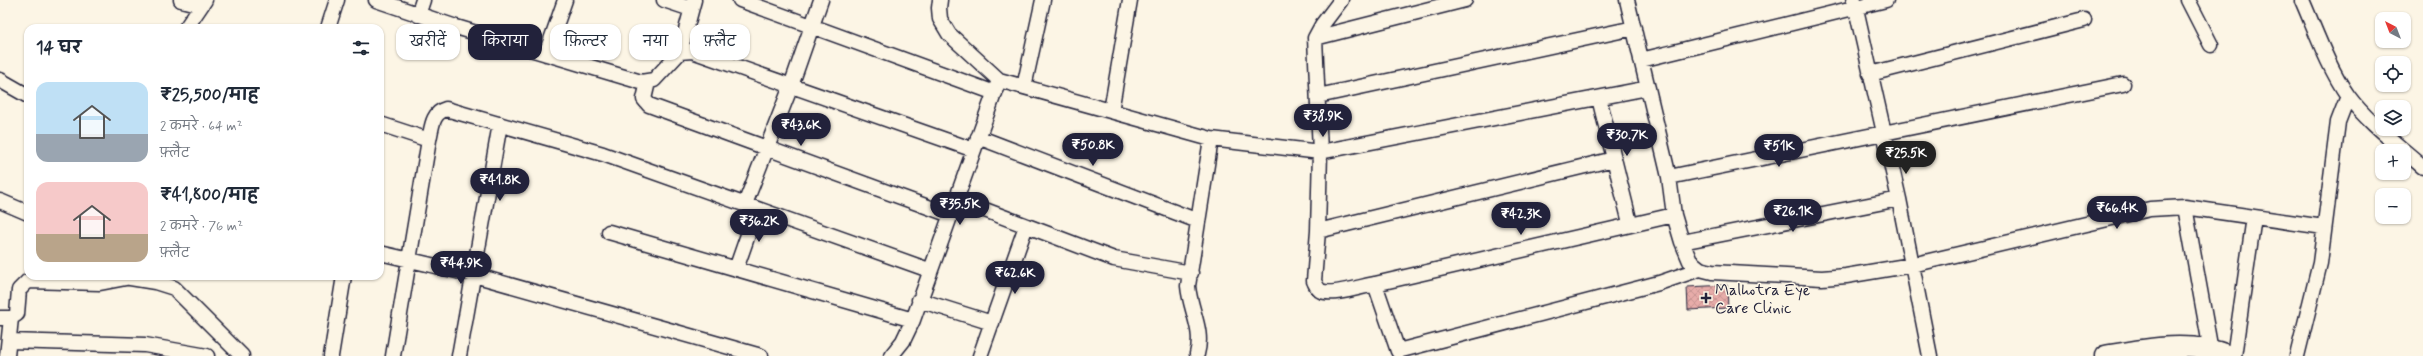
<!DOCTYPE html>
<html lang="hi">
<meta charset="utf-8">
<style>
:root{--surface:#fff;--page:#f6f6f7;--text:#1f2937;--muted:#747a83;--accent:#22223b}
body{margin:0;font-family:Mynerve,"Playpen Sans Deva",sans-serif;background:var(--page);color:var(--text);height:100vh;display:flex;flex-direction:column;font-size:15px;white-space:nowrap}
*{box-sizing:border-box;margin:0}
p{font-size:13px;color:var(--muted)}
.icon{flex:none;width:22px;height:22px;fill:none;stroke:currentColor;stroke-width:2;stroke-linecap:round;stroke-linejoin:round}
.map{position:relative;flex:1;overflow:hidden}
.drawer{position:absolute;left:24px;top:24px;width:360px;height:256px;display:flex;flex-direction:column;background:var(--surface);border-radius:12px;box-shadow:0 1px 3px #0004}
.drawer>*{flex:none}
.top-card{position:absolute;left:396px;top:24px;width:380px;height:36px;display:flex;gap:8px}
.needle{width:26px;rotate:318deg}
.controls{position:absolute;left:2375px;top:12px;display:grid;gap:8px}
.controls a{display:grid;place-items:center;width:36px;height:36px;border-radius:8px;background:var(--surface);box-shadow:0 1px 3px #0004;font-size:20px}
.price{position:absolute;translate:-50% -34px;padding:0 9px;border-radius:14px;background:var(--accent);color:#fff;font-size:13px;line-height:26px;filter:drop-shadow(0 1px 2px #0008)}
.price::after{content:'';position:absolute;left:50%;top:24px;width:12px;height:9px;margin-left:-6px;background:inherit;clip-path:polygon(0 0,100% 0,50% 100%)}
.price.selected{background:#222;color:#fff}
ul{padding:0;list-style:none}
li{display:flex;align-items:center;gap:12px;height:100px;padding:0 12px}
li span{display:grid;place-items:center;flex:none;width:112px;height:80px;border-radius:12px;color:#555}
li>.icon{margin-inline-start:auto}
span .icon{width:48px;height:48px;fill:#fffc;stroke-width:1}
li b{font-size:17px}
h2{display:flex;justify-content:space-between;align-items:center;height:48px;padding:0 12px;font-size:17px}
.chip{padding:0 14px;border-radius:12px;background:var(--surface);box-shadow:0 1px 3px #0004;font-size:14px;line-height:36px}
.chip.selected{background:var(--accent);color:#fff}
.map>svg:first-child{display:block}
.building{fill:url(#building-cross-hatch);stroke:#22223b}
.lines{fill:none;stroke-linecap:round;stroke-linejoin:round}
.street-casing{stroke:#22223b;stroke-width:17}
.secondary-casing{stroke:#22223b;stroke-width:23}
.street{stroke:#fcf5e5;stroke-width:14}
.secondary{stroke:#fcf5e5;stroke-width:20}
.poi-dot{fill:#22223b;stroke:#fcf5e5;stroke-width:1.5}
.labels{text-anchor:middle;stroke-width:3;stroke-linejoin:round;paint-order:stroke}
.poi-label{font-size:16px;fill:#22223b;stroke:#fcf5e5;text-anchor:start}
</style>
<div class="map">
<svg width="2423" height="356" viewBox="0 0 2423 356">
<defs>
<pattern id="building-cross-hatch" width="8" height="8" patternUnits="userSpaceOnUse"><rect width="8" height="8" fill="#e7aca9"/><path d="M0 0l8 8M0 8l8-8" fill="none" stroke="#c69492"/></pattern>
</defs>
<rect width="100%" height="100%" fill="#fcf5e5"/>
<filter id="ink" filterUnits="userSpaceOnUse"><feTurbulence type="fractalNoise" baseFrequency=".025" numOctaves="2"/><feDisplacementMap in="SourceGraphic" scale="8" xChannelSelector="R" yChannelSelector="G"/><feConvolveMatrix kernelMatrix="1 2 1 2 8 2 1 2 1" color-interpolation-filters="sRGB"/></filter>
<g filter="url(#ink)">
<!-- building -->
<path class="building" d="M1727 285 1728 308 1688 310 1687 287Z"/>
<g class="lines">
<!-- street casing -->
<g class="street-casing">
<path id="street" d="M181 0 201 5
M376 0 456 27 641 82 654 80 680 52 692 51 974 150
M664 0 691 9
M740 0 995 93
M940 0 939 8 940 19 949 34 999 80 1211 139 1320 152 1648 88
M1627 0 1669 177 1674 215 1682 242 1690 261 1700 269 1712 272 1822 278 1846 276 1912 265 2150 209 2185 207 2324 227
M1854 0 1899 199 1930 356
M2188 0 2211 45
M2302 0C2316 32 2328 67 2348 96 2368 123 2398 145 2423 167
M418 15 423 0
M186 28 205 0
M328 28 337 0
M1315 38 1465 0
M680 52 694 0
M546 54 565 0
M1641 60 1886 0
M1870 74 2084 20
M0 80 28 96
M648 82 644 99 649 105 950 215
M1024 87 1043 0
M1318 96 1634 28
M1599 98 1630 223
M1111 111 1130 0
M380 124 429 140C432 127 432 113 446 109L603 154 929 270
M978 137 1198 221
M1614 159 1318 231 1314 281C1316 285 1317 289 1321 291 1332 296 1363 286 1375 284L1674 215
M1669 177 2123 84
M956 199 1114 259 1191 273
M0 201 28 213
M745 204 791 86 821 0
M2185 207 2211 351
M1318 231 1320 152 1315 38 1322 25 1341 0
M609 232 913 320
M1682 242 1899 199
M380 253 474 275 761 356
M736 269 757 209
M118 276 155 282 174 288 242 356
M1375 284 1398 351 1659 283 1700 269
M919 300 992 323
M0 318H11L17 314 19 290 28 281 100 283 126 278
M9 341 145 345 207 356
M1197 354C1204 330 1190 310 1188 286L1211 139
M7 356 11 318
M331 356 344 276
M393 356 429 140
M459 356 500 124
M891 356 903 341 913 320 999 80
M980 356 1026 226
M2234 356 2254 217
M2297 356 2320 263 2338 122 2348 96"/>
</g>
<!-- secondary casing -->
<g class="secondary-casing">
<path id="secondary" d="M2105 356C2145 349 2191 340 2230 356"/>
</g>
<!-- street -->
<use href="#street" class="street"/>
<!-- secondary -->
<use href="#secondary" class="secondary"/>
</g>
</g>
<!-- markers -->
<path class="poi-dot" d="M1704 292h4v4h4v4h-4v4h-4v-4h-4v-4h4z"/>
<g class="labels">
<!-- poi labels -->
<g class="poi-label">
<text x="1715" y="295">Malhotra Eye<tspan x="1715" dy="18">Care Clinic</tspan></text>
</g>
</g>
</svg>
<div class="controls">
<a><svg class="needle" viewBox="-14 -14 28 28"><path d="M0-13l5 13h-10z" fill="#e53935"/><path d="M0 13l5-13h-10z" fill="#747a83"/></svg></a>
<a><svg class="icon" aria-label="locate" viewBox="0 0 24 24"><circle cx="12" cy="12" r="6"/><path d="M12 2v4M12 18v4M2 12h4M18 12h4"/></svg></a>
<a><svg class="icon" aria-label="layers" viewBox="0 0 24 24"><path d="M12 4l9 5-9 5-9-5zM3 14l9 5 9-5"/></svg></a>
<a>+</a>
<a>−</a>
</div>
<b class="price" style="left:1323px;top:138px">₹38.9K</b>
<b class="price" style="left:801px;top:147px">₹43.6K</b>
<b class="price" style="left:1627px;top:157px">₹30.7K</b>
<b class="price" style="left:1093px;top:167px">₹50.8K</b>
<b class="price" style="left:1779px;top:168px">₹51K</b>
<b class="price selected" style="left:1906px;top:175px">₹25.5K</b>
<b class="price" style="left:500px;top:202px">₹41.8K</b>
<b class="price" style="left:960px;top:226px">₹35.5K</b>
<b class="price" style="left:2117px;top:230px">₹66.4K</b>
<b class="price" style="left:1793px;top:233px">₹26.1K</b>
<b class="price" style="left:1521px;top:236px">₹42.3K</b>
<b class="price" style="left:759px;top:243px">₹36.2K</b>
<b class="price" style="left:461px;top:285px">₹44.9K</b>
<b class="price" style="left:1015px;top:295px">₹62.6K</b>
<div class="top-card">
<a class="chip">खरीदें</a>
<a class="chip selected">किराया</a>
<a class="chip">फ़िल्टर</a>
<a class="chip">नया</a>
<a class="chip">फ़्लैट</a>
</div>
<section class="drawer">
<h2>14 घर<svg class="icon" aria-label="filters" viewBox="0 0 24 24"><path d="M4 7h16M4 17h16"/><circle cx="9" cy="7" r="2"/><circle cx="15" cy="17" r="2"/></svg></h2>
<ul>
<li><span style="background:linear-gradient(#bfe0f5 65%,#9aa5b1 0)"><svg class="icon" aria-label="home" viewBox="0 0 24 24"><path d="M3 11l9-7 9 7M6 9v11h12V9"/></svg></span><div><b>₹25,500/माह</b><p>2 कमरे · 64 m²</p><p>फ़्लैट</p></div></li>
<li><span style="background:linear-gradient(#f6c9c9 65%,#b9a48a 0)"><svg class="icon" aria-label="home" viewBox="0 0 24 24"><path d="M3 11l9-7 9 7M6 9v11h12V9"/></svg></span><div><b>₹41,800/माह</b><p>2 कमरे · 76 m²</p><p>फ़्लैट</p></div></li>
</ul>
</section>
</div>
